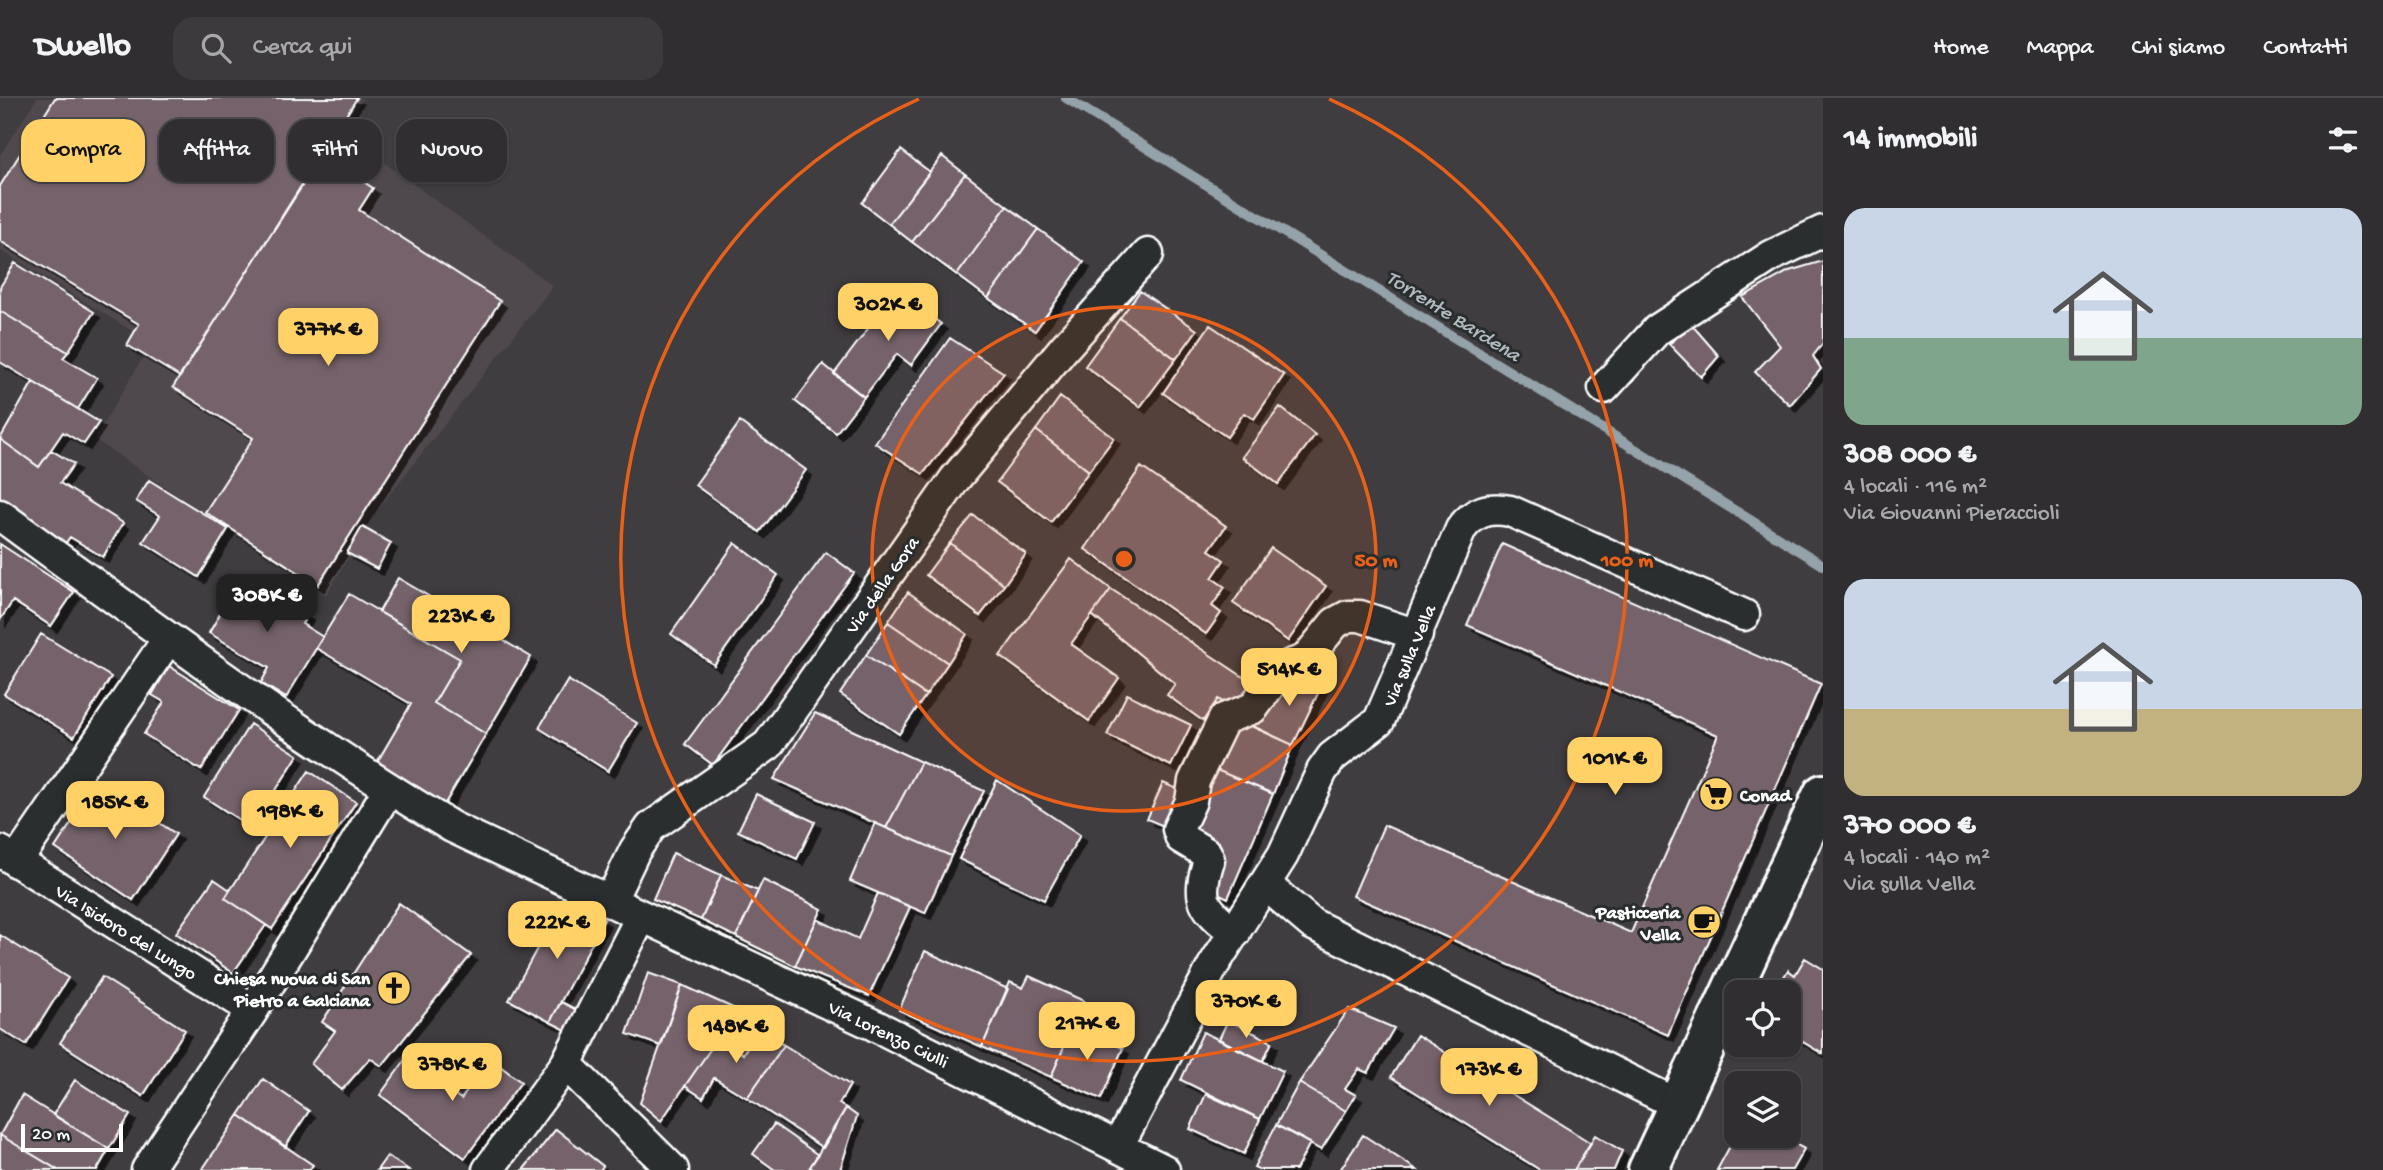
<!DOCTYPE html>
<html lang="it">
<meta charset="utf-8">
<style>
:root{--surface:#302e30;--page:#3c3a3c;--text:#f1f3f6;--muted:#a8a8ab;--line:#4b4a4c;--accent:#ffd166}
body{margin:0;font-family:"Gochi Hand",sans-serif;background:var(--page);color:var(--text);height:100vh;display:flex;flex-direction:column;font-size:26px;white-space:nowrap}
*{box-sizing:border-box;margin:0}
p{font-size:23px;color:var(--muted)}
.icon{flex:none;width:38px;height:38px;fill:none;stroke:currentColor;stroke-width:2;stroke-linecap:round;stroke-linejoin:round}
.map{position:relative;flex:1;overflow:hidden}
.details{display:flex;flex-direction:column;background:var(--surface);width:560px}
.details>*{flex:none}
.top-card{position:absolute;left:21px;top:21px;width:665px;height:63px;display:flex;gap:14px}
.fabs{position:absolute;left:1724px;top:882px;display:grid;gap:14px}
.fabs a{display:grid;place-items:center;width:77px;height:77px;border-radius:14px;background:var(--surface);box-shadow:0 2px 5px #0004,0 0 0 2px var(--line);font-size:35px}
.scale{position:absolute;left:21px;bottom:18px;width:102px;box-sizing:border-box;padding-left:7px;border:4px solid #fff;border-top:0;font-size:19px;line-height:24px;white-space:nowrap;color:#fff;-webkit-text-stroke:5px #2a2d2e;paint-order:stroke}
.price{position:absolute;translate:-50% -60px;padding:0 16px;border-radius:14px;background:var(--accent);color:#111;font-size:23px;line-height:46px;filter:drop-shadow(0 2px 4px #0008)}
.price::after{content:'';position:absolute;left:50%;top:42px;width:21px;height:16px;margin-left:-10px;background:inherit;clip-path:polygon(0 0,100% 0,50% 100%)}
.price.selected{background:#222;color:#fff}
ul{padding:0;list-style:none}
li{display:grid;align-content:center;gap:14px;height:371px;padding:0 21px}
li span{display:grid;place-items:center;height:217px;border-radius:21px;color:#555}
li>.icon{margin-inline-start:auto}
span .icon{width:126px;height:126px;fill:#fffc;stroke-width:1}
li b{font-size:30px}
h2{display:flex;justify-content:space-between;align-items:center;height:84px;padding:0 21px;font-size:30px}
.tag{padding:0 24px;border-radius:21px;background:var(--surface);box-shadow:0 2px 5px #0004,0 0 0 2px var(--line);font-size:24px;line-height:63px}
.tag.selected{background:var(--accent);color:#111}
header{display:flex;align-items:center;gap:42px;box-sizing:border-box;height:98px;padding:0 35px;background:var(--surface);border-bottom:2px solid var(--line)}
header strong{font-size:33px}
nav{display:flex;gap:38px;margin-inline-start:auto;font-size:24px}
.search{width:490px;height:63px;background:var(--page);display:flex;align-items:center;gap:18px;box-sizing:border-box;padding:0 24px;border-radius:21px;color:var(--muted);font-size:26px}
main{display:flex;flex:1;min-height:0}
.map>svg:first-child{display:block}
.built{fill:#50484d}
.lines{fill:none;stroke-linecap:round;stroke-linejoin:round}
.stream{stroke:#94a2aa;stroke-width:10}
.building{fill:#74626a;stroke:#fff;stroke-width:2;filter:url(#shadow)}
.street-casing{stroke:#fff;stroke-width:35}
.secondary-casing{stroke:#fff;stroke-width:44}
.street{stroke:#2a2d2e;stroke-width:30}
.secondary{stroke:#2a2d2e;stroke-width:38}
.ring{fill:none;stroke:#e96118;stroke-width:3.5}
.labels{text-anchor:middle;stroke-width:6;stroke-linejoin:round;paint-order:stroke}
.street-label{font-size:19px;fill:#fff;stroke:#2a2d2e}
.poi-label{font-size:19px;font-weight:bold;fill:#fff;stroke:#2a2d2e;text-anchor:end}
.water-label{font-size:21px;font-style:italic;fill:#afb9bf;stroke:#2a2d2e}
.centre{fill:#e96118;stroke:#2a2d2e;stroke-width:3.5}
.ring-label{font-size:21px;text-anchor:middle;font-weight:bold;fill:#e96118;stroke:#2a2d2e;stroke-width:6;stroke-linejoin:round;paint-order:stroke}
</style>
<header>
<strong>Dwello</strong>
<div class="search"><svg class="icon" aria-label="search" viewBox="0 0 24 24"><circle cx="10" cy="10" r="6"/><path d="M15 15l6 6"/></svg>Cerca qui</div>
<nav><a>Home</a><a>Mappa</a><a>Chi siamo</a><a>Contatti</a></nav>
</header>
<main>
<div class="map">
<svg width="1823" height="1072" viewBox="0 0 1823 1072">
<defs>
<filter id="shadow"><feDropShadow dx="6" dy="6" stdDeviation="0" flood-color="#0009"/></filter>
</defs>
<rect width="100%" height="100%" fill="#403d40"/>
<filter id="ink" filterUnits="userSpaceOnUse"><feTurbulence type="fractalNoise" baseFrequency=".0143" numOctaves="2"/><feDisplacementMap in="SourceGraphic" scale="14" xChannelSelector="R" yChannelSelector="G"/><feConvolveMatrix kernelMatrix="1 2 1 2 8 2 1 2 1" color-interpolation-filters="sRGB"/></filter>
<g filter="url(#ink)">
<!-- built -->
<path class="built" d="M37 0H363L341 33 553 188 375 415 326 497 94 341 152 245 0 152V57Z"/>
<g class="lines">
<!-- stream -->
<path class="stream" d="M1066 0 1823 467"/>
</g>
<!-- building -->
<path class="building" d="M55 0H357L180 279 127 247 139 226 0 143V88Z
M901 52 930 74 889 126 862 105Z
M322 57 373 90 359 112 500 203 318 487 205 414 253 340 173 289Z
M942 58 965 76 912 144 889 126Z
M965 76 1007 108 957 177 912 144Z
M1007 108 1038 131 988 200 957 177Z
M1038 131 1084 164 1035 233 988 200Z
M1823 163V245L1813 258 1821 271 1790 307 1755 274 1780 248 1742 199 1789 173Z
M15 165 94 214 68 254 0 213V189Z
M897 192 941 226 911 267 897 256 864 299 834 276Z
M1140 193 1197 232 1176 261 1120 220Z
M0 213 68 254 63 260 97 280 78 311 0 264Z
M1120 220 1176 261 1140 309 1085 268Z
M1210 227 1284 277 1254 321 1244 315 1227 339 1163 295Z
M1692 227 1719 258 1701 279 1669 246Z
M950 240 1004 275 923 376 875 345Z
M823 266 864 299 836 335 795 303Z
M33 284 99 324 84 346 63 334 39 369 0 341Z
M1060 299 1114 340 1089 373 1036 332Z
M1280 309 1315 337 1278 386 1242 359Z
M740 324 806 372 760 434 695 387Z
M1036 332 1089 373 1051 424 997 384Z
M0 341 39 369 51 352 74 366 60 385 123 425 103 459 70 439 64 447 0 401Z
M1141 369 1226 428 1209 452 1224 462 1212 480 1225 489 1212 508 1221 515 1206 536 1085 451Z
M149 382 228 431 199 479 143 444 160 418 136 403Z
M973 417 1026 456 1004 487 950 445Z
M362 429 391 445 377 471 347 455Z
M735 445 778 477 714 567 671 536Z
M950 445 1004 487 980 518 926 477Z
M0 446 74 494 51 528 13 503 0 522Z
M1502 446 1821 586 1668 937 1353 798 1384 727 1631 835 1718 637 1467 527Z
M1271 450 1326 488 1288 543 1233 505Z
M826 454 854 475 713 667 685 646Z
M1071 461 1111 491 1071 546 1119 580 1089 623 1000 558Z
M242 478 307 517 302 526 323 539 286 600 261 585 269 570 209 535Z
M398 480 531 559 486 636 434 605 460 561 379 514Z
M1111 491 1251 584 1233 611 1218 601 1203 623 1167 597 1175 586 1092 517Z
M908 494 967 536 948 565 888 524Z
M349 496 460 561 434 605 486 636 444 707 376 666 411 606 316 550Z
M888 524 948 565 926 597 866 557Z
M41 536 111 579 74 639 4 596Z
M866 557 926 597 899 636 840 596Z
M169 568 239 612 201 672 144 636 164 604 152 597Z
M1295 571 1323 585 1293 647 1253 629 1274 588 1285 594Z
M568 582 637 625 608 673 539 630Z
M1127 596 1191 627 1171 668 1107 637Z
M815 615 921 664 886 730 774 681Z
M1236 620 1293 647 1273 696 1212 670Z
M250 626 298 657 252 730 204 699Z
M921 664 984 693 951 758 886 730Z
M1212 670 1273 696 1228 800 1205 789 1183 737Z
M309 673 356 704 272 831 225 800Z
M997 682 1080 737 1044 802 959 761Z
M98 684 176 736 133 802 55 750Z
M1163 685 1180 692 1166 729 1147 721Z
M756 696 815 724 797 761 738 733Z
M875 725 951 758 925 815 850 783Z
M673 755 721 777 701 822 653 801Z
M721 777 758 793 736 839 701 822Z
M214 781 230 792 225 800 266 827 233 875 176 835Z
M763 782 822 811 795 868 736 839Z
M878 795 910 809 869 898 795 868 817 821 858 841Z
M564 801 604 822 550 924 509 902Z
M399 805 471 857 382 968 370 960 342 992 311 966 335 933 322 924Z
M0 837 68 880 26 947 0 931Z
M925 853 1008 891 982 949 899 912Z
M1805 860 1823 871V956L1788 935V894H1775L1788 872 1795 877Z
M648 875 682 887 661 948 627 936Z
M1029 878 1084 903 1051 979 982 949 1010 884 1023 890Z
M102 879 185 932 143 998 60 945Z
M682 887 762 923 743 956 718 940 661 1023 640 1005Z
M561 904 579 913 568 933 550 924Z
M1349 911 1394 930 1368 975 1359 971 1345 991 1356 997 1346 1013 1299 985Z
M1228 922 1272 944 1263 963 1219 941Z
M1073 928 1123 950 1101 1001 1051 979Z
M757 932 784 947 747 1000 714 980 703 1000 685 988 718 940 743 956Z
M1203 934 1283 973 1260 1021 1181 982Z
M1417 937 1591 1045 1574 1072H1540L1391 979Z
M784 947 850 987 839 1006 846 1010 823 1050 747 1000Z
M406 961 461 1001 491 961 521 984 465 1060 380 997Z
M263 981 309 1013 285 1049 239 1017Z
M75 982 130 1017 109 1051 53 1017Z
M1299 985 1346 1013 1321 1052 1276 1027Z
M1206 996 1260 1021 1244 1056 1190 1031Z
M22 997 109 1051 97 1072H58L0 1037Z
M846 1010 857 1018 840 1072H814L810 1069Z
M239 1017 313 1067 309 1072H202Z
M774 1026 818 1057 808 1072H775L753 1056Z
M1276 1027 1310 1045 1296 1072H1260L1254 1069Z
M556 1031 603 1068 600 1072H523Z
M0 1037 58 1072H0Z
M1363 1037 1417 1072H1340Z
M1595 1037 1622 1053 1614 1072H1574Z
M1736 1037 1781 1038 1804 1051 1792 1072H1717Z
M387 1058 409 1072H377Z"/>
<g class="lines">
<!-- street casing -->
<g class="street-casing">
<path id="street" d="M1604 290 1657 232 1771 158 1823 133
M0 417C147 525 295 635 452 729L874 927 1164 1072
M0 753 253 912
M16 764 168 541
M1266 787 1312 826 1679 1007
M610 804 635 752 651 729 768 647 955 381 1064 250 1148 156
M1235 835C1203 809 1196 803 1209 762L1206 755 1181 740 1178 731 1191 703 1194 683 1224 621 1253 610 1277 577 1290 567 1305 562 1335 525 1348 518H1360L1417 537
M566 966 673 1072
M1118 1048 1213 868 1283 757 1322 673 1332 659 1379 623 1461 431C1474 413 1489 409 1510 413L1744 517
M147 1072 253 912 389 691
M488 1072 566 966 641 819"/>
</g>
<!-- secondary casing -->
<g class="secondary-casing">
<path id="secondary" d="M1648 1072 1823 696"/>
</g>
<!-- street -->
<use href="#street" class="street"/>
<!-- secondary -->
<use href="#secondary" class="secondary"/>
</g>
</g>
<!-- distance rings -->
<circle cx="1124" cy="461" r="252" fill="#e96118" fill-opacity=".12"/>
<g class="ring">
<circle cx="1124" cy="461" r="252"/>
<path d="M1329 1A503 503 0 1 1 919 1"/>
</g>
<!-- icons -->
<defs>
<g id="supermarket-disc" transform="scale(1.75)"><circle r="9.5" fill="#ffd166" stroke="#2a2d2e"/><path d="M-6-5.5h2.5l.6 2H6L4.5 2H-2.5L-4.4-4H-6ZM-1.5 3.2a1.3 1.3 0 1 0 .1 0ZM3 3.2a1.3 1.3 0 1 0 .1 0Z" fill="#111"/></g>
<g id="cafe-disc" transform="scale(1.75)"><circle r="9.5" fill="#ffd166" stroke="#2a2d2e"/><path d="M-5.5-4.5H6V0H3Q3 3.5 0 3.5H-2.5Q-5.5 3.5-5.5 0ZM3-3.2v2h1.7v-2ZM-6 4.5H4V6H-6Z" fill="#111"/></g>
<g id="church-disc" transform="scale(1.75)"><circle r="9.5" fill="#ffd166" stroke="#2a2d2e"/><path d="M-1.2-6h2.4v3.5h3.3v2.4h-3.3V6h-2.4V-.1h-3.3v-2.4h3.3Z" fill="#111"/></g>
</defs>
<g fill-rule="evenodd">
<use href="#supermarket-disc" x="1716" y="696"/>
<use href="#cafe-disc" x="1704" y="824"/>
<use href="#church-disc" x="394" y="890"/>
</g>
<g class="labels">
<!-- street labels -->
<g class="street-label">
<text transform="translate(881 486) rotate(-55)" y="7">Via della Gora</text>
<text transform="translate(1408 557) rotate(-67)" y="7">Via sulla Vella</text>
<text transform="translate(127 833) rotate(32)" y="7">Via Isidoro del Lungo</text>
<text transform="translate(889 935) rotate(26)" y="7">Via Lorenzo Ciulli</text>
</g>
<!-- poi labels -->
<g class="poi-label">
<text x="1740" y="703" text-anchor="start">Conad</text>
<text x="1680" y="820">Pasticceria<tspan x="1680" dy="22">Vella</tspan></text>
<text x="370" y="886">Chiesa nuova di San<tspan x="370" dy="22">Pietro a Galciana</tspan></text>
</g>
<!-- water labels -->
<g class="water-label">
<text transform="translate(1454 217) rotate(32)" y="7">Torrente Bardena</text>
</g>
</g>
<circle cx="1124" cy="461" r="10" class="centre"/>
<g class="ring-label">
<text x="1376" y="468">50 m</text>
<text x="1627" y="468">100 m</text>
</g>
</svg>
<div class="fabs">
<a><svg class="icon" aria-label="locate" viewBox="0 0 24 24"><circle cx="12" cy="12" r="6"/><path d="M12 2v4M12 18v4M2 12h4M18 12h4"/></svg></a>
<a><svg class="icon" aria-label="layers" viewBox="0 0 24 24"><path d="M12 4l9 5-9 5-9-5zM3 14l9 5 9-5"/></svg></a>
</div>
<div class="scale">20 m</div>
<b class="price" style="left:888px;top:245px">302K €</b>
<b class="price" style="left:328px;top:270px">377K €</b>
<b class="price selected" style="left:267px;top:536px">308K €</b>
<b class="price" style="left:461px;top:557px">223K €</b>
<b class="price" style="left:1289px;top:610px">514K €</b>
<b class="price" style="left:1615px;top:699px">101K €</b>
<b class="price" style="left:115px;top:743px">185K €</b>
<b class="price" style="left:290px;top:752px">198K €</b>
<b class="price" style="left:557px;top:863px">222K €</b>
<b class="price" style="left:1246px;top:942px">370K €</b>
<b class="price" style="left:1087px;top:964px">217K €</b>
<b class="price" style="left:736px;top:967px">148K €</b>
<b class="price" style="left:452px;top:1005px">378K €</b>
<b class="price" style="left:1489px;top:1010px">173K €</b>
<div class="top-card">
<a class="tag selected">Compra</a>
<a class="tag">Affitta</a>
<a class="tag">Filtri</a>
<a class="tag">Nuovo</a>
</div>
</div>
<section class="details">
<h2>14 immobili<svg class="icon" aria-label="filters" viewBox="0 0 24 24"><path d="M4 7h16M4 17h16"/><circle cx="9" cy="7" r="2"/><circle cx="15" cy="17" r="2"/></svg></h2>
<ul>
<li><span style="background:linear-gradient(#c9d6e8 60%,#7fa58c 0)"><svg class="icon" aria-label="home" viewBox="0 0 24 24"><path d="M3 11l9-7 9 7M6 9v11h12V9"/></svg></span><div><b>308 000 €</b><p>4 locali · 116 m²</p><p>Via Giovanni Pieraccioli</p></div></li>
<li><span style="background:linear-gradient(#c9d6e8 60%,#c2b280 0)"><svg class="icon" aria-label="home" viewBox="0 0 24 24"><path d="M3 11l9-7 9 7M6 9v11h12V9"/></svg></span><div><b>370 000 €</b><p>4 locali · 140 m²</p><p>Via sulla Vella</p></div></li>
</ul>
</section>
</main>
